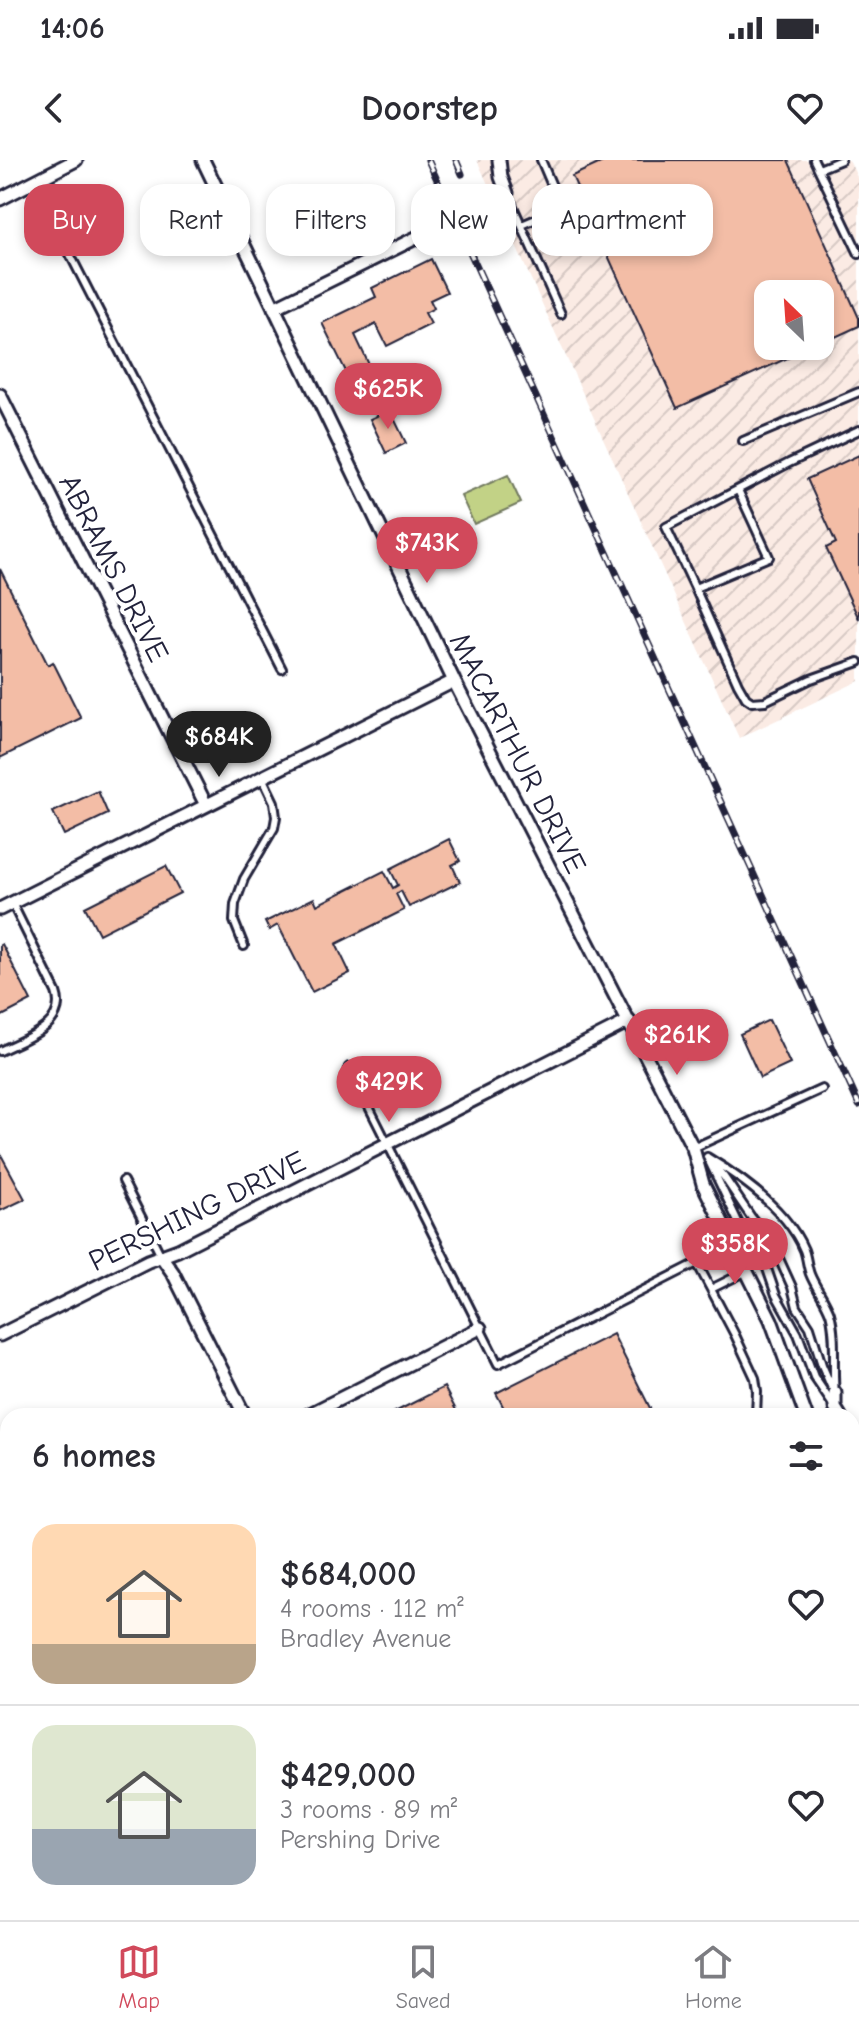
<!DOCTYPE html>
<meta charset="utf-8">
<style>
:root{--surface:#fff;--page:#f7f7f7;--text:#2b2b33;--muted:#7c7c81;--line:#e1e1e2;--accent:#d1495b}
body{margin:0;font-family:"Comic Neue",sans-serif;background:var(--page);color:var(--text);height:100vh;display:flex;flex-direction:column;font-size:30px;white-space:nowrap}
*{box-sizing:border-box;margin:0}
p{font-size:26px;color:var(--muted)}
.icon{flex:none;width:44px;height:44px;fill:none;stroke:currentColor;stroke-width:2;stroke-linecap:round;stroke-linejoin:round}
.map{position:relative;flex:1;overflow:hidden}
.side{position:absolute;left:0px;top:1248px;width:860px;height:512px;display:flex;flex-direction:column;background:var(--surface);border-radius:24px 24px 0 0;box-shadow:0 4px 12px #0003}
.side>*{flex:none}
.guide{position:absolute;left:24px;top:24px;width:812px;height:72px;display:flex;gap:16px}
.needle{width:52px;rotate:335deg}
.controls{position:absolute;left:754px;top:120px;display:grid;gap:16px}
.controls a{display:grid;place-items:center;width:80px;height:80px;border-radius:16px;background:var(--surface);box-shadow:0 4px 12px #0003;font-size:40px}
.price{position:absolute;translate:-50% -68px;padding:0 18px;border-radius:28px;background:var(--accent);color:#fff;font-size:26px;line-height:52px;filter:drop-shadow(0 2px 4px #0008)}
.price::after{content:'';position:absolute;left:50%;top:48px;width:24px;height:18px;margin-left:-12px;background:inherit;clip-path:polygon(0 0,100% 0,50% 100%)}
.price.current{background:#222;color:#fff}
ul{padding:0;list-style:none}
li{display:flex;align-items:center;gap:24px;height:200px;padding:0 32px}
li+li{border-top:2px solid var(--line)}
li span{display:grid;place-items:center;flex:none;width:224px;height:160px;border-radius:24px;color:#555}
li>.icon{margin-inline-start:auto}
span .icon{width:96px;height:96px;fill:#fffc;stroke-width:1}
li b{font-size:34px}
h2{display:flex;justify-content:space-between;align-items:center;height:96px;padding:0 32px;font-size:34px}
.tag{padding:0 28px;border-radius:24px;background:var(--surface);box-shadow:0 4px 12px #0003;font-size:28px;line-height:72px}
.tag.current{background:var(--accent);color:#fff}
.status{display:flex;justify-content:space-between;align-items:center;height:56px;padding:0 40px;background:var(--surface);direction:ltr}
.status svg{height:22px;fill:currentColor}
header{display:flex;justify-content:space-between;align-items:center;height:104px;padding:0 32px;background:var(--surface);font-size:36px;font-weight:600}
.menu{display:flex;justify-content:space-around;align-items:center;height:112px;border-top:2px solid var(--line);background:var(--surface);font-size:22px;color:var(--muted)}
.menu a{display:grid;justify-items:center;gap:4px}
.menu .current{color:var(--accent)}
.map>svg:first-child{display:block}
.industrial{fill:url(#industrial-furrows);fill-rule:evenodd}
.pitch{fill:#c2d286;stroke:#727a60;stroke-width:2}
.building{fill:#f3bda6;stroke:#22223b;stroke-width:2}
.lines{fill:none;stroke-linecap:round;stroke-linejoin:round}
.service-casing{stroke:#22223b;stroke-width:12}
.minor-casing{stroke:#22223b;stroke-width:17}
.tertiary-casing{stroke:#22223b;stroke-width:20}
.secondary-casing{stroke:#22223b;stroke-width:22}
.service{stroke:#fff;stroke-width:6}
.minor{stroke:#fff;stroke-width:11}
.tertiary{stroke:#fff;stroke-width:14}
.secondary{stroke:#fff;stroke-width:16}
.rail-casing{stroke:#22223b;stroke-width:7}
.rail{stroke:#fff;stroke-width:4;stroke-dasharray:12;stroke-linecap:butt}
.labels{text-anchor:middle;stroke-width:8;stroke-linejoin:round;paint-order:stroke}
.street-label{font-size:30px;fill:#22223b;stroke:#fff}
</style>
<div class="status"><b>14:06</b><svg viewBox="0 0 49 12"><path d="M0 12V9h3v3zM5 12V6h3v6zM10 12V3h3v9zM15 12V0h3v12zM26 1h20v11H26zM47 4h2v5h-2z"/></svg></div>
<header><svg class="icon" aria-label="back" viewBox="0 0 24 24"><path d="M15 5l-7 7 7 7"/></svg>Doorstep<svg class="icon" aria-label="heart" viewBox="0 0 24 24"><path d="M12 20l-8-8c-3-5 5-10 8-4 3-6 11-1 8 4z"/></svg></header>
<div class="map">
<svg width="859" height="1760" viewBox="0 0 859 1760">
<defs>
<pattern id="industrial-furrows" width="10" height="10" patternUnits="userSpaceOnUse" patternTransform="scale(2)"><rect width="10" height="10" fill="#fbebe4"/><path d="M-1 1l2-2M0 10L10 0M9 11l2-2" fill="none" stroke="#d7c9c4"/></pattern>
</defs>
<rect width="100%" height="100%" fill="#fff"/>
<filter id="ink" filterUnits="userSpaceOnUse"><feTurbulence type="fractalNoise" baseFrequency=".0125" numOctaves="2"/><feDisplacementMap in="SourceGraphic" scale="16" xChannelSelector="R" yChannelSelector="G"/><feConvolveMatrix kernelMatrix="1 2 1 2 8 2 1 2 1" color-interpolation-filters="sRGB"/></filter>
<g filter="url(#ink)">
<!-- industrial -->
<path class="industrial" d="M477 0H849L859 21V521L739 578ZM768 134H820V186H768Z
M859 1484V1760H306L322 1752H852V1487Z"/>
<!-- pitch -->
<path class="pitch" d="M508 315 521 343 474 364 461 336Z"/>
<!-- building -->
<path class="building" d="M607 0H788L859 158V166L820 184V134H768V186H814L677 248 572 16Z
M431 99 447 132 430 140 434 148 425 153 431 164 387 186 376 164 355 175 380 228 359 238 322 163 376 137 372 128Z
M390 250 406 283 386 293 370 259Z
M859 295V459L826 388 836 383 807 319Z
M0 409 48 505 53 502 81 558 0 598Z
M98 631 108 654 64 675 53 652Z
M449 679 460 701 452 705 460 722 409 747 401 731 396 734 404 750 336 784 350 813 312 832 278 765 269 770 265 762 314 738 317 745 384 711 393 728 398 725 390 709Z
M166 706 180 733 99 774 85 747Z
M2 784 31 841 0 857V785Z
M769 860 790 904 760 918 740 874Z
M0 993 25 1039 0 1051Z
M613 1174 654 1256H508L496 1233Z
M444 1227 459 1256H387Z
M0 1345 8 1361V1446L0 1450Z
M8 1479V1567L0 1551V1483Z
M534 1752H758L741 1760H538Z"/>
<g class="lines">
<!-- service casing -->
<g class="service-casing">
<path id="service" d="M814 0 859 94
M819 9 841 0
M33 22 282 509
M507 33 561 154
M522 65 552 52 558 40 541 0
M743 281 859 232
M738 330 769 397 695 428 666 367 789 303 859 270
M695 428 738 524 746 538 752 542 765 541 811 519 859 502
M244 786 234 761 235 744 244 719 274 668 276 657 274 642 262 617
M0 891C24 879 68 866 56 832L12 743
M349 907 498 1204 697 1103 735 1175 755 1218 757 1231 756 1256
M693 988 822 929
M707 997C742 1018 788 1051 804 1090 807 1098 807 1106 810 1114 815 1127 825 1139 830 1153 837 1178 832 1208 835 1233
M707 997 740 1066 757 1087 764 1100 776 1135 798 1174 814 1217 833 1245
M712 1003 724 1017 751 1057 771 1081 792 1127 797 1147 810 1167 822 1205 831 1226
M123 1021 161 1096
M711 1129 747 1111
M0 1291 8 1307
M0 1461 8 1457
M0 1617 8 1631
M0 1716 8 1732
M852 1725 859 1722
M18 1752 22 1760
M526 1752 530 1760
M826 1752 827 1760
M496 1760 513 1752
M781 1760 797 1752"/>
</g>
<!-- minor casing -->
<g class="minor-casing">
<path id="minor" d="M203 0 454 521 693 988 703 1024 771 1160 806 1256
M0 39 76 0
M274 148 507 33 501 17 499 0
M0 235 206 645
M0 749 454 521
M161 1096 173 1113 245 1256
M0 1175 148 1101 178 1090 629 861
M835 1233V1248L840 1256
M306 1256 480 1168
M852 1290 859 1307"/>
</g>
<!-- tertiary casing -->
<g class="tertiary-casing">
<path id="tertiary" d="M470 1752 474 1760"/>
</g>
<!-- secondary casing -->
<g class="secondary-casing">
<path id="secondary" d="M852 1386 859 1383
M852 1480 859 1476
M105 1760 121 1752
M148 1760 150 1752
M268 1760 284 1752
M292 1760 309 1752"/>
</g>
<!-- service -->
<use href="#service" class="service"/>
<!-- minor -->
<use href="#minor" class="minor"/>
<!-- tertiary -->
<use href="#tertiary" class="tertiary"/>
<!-- secondary -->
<use href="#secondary" class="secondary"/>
<!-- rail casing -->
<g class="rail-casing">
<path id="rail" d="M428 0 859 945
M456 0 462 14"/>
</g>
<!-- rail -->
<use href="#rail" class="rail"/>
</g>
</g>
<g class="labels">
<!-- street labels -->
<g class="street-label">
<text transform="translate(114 408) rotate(63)" y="10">ABRAMS DRIVE</text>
<text transform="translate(518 593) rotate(63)" y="10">MACARTHUR DRIVE</text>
<text transform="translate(197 1051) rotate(-26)" y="10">PERSHING DRIVE</text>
</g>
</g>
</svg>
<div class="controls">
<a><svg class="needle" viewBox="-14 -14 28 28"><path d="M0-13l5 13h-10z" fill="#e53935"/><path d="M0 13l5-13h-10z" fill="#7c7c81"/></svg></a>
</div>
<b class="price" style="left:388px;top:271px">$625K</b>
<b class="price" style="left:427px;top:425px">$743K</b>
<b class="price current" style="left:219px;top:619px">$684K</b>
<b class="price" style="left:677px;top:917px">$261K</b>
<b class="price" style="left:389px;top:964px">$429K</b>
<b class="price" style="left:735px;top:1126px">$358K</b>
<div class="guide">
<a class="tag current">Buy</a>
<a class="tag">Rent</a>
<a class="tag">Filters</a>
<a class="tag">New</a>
<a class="tag">Apartment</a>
</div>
<section class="side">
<h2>6 homes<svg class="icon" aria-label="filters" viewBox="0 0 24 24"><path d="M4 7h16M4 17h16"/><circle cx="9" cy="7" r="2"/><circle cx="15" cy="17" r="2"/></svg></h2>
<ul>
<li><span style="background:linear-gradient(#ffd9b3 75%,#b9a48a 0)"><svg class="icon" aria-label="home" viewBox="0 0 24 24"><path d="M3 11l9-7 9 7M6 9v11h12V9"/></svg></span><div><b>$684,000</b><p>4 rooms · 112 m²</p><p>Bradley Avenue</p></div><svg class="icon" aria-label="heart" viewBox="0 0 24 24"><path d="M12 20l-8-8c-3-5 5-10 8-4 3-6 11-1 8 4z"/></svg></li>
<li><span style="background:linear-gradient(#dfe7d0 65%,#9aa5b1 0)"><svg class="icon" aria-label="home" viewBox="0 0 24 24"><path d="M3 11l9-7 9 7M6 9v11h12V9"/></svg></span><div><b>$429,000</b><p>3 rooms · 89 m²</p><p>Pershing Drive</p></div><svg class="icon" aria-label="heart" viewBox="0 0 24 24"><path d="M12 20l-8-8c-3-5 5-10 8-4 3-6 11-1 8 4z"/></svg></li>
</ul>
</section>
</div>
<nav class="menu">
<a class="current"><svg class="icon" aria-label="map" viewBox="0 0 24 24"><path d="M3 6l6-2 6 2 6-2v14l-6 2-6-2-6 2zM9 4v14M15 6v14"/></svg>Map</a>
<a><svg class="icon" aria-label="saved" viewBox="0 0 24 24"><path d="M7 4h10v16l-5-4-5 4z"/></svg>Saved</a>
<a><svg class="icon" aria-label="home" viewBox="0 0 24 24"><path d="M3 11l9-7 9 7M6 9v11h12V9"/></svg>Home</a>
</nav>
